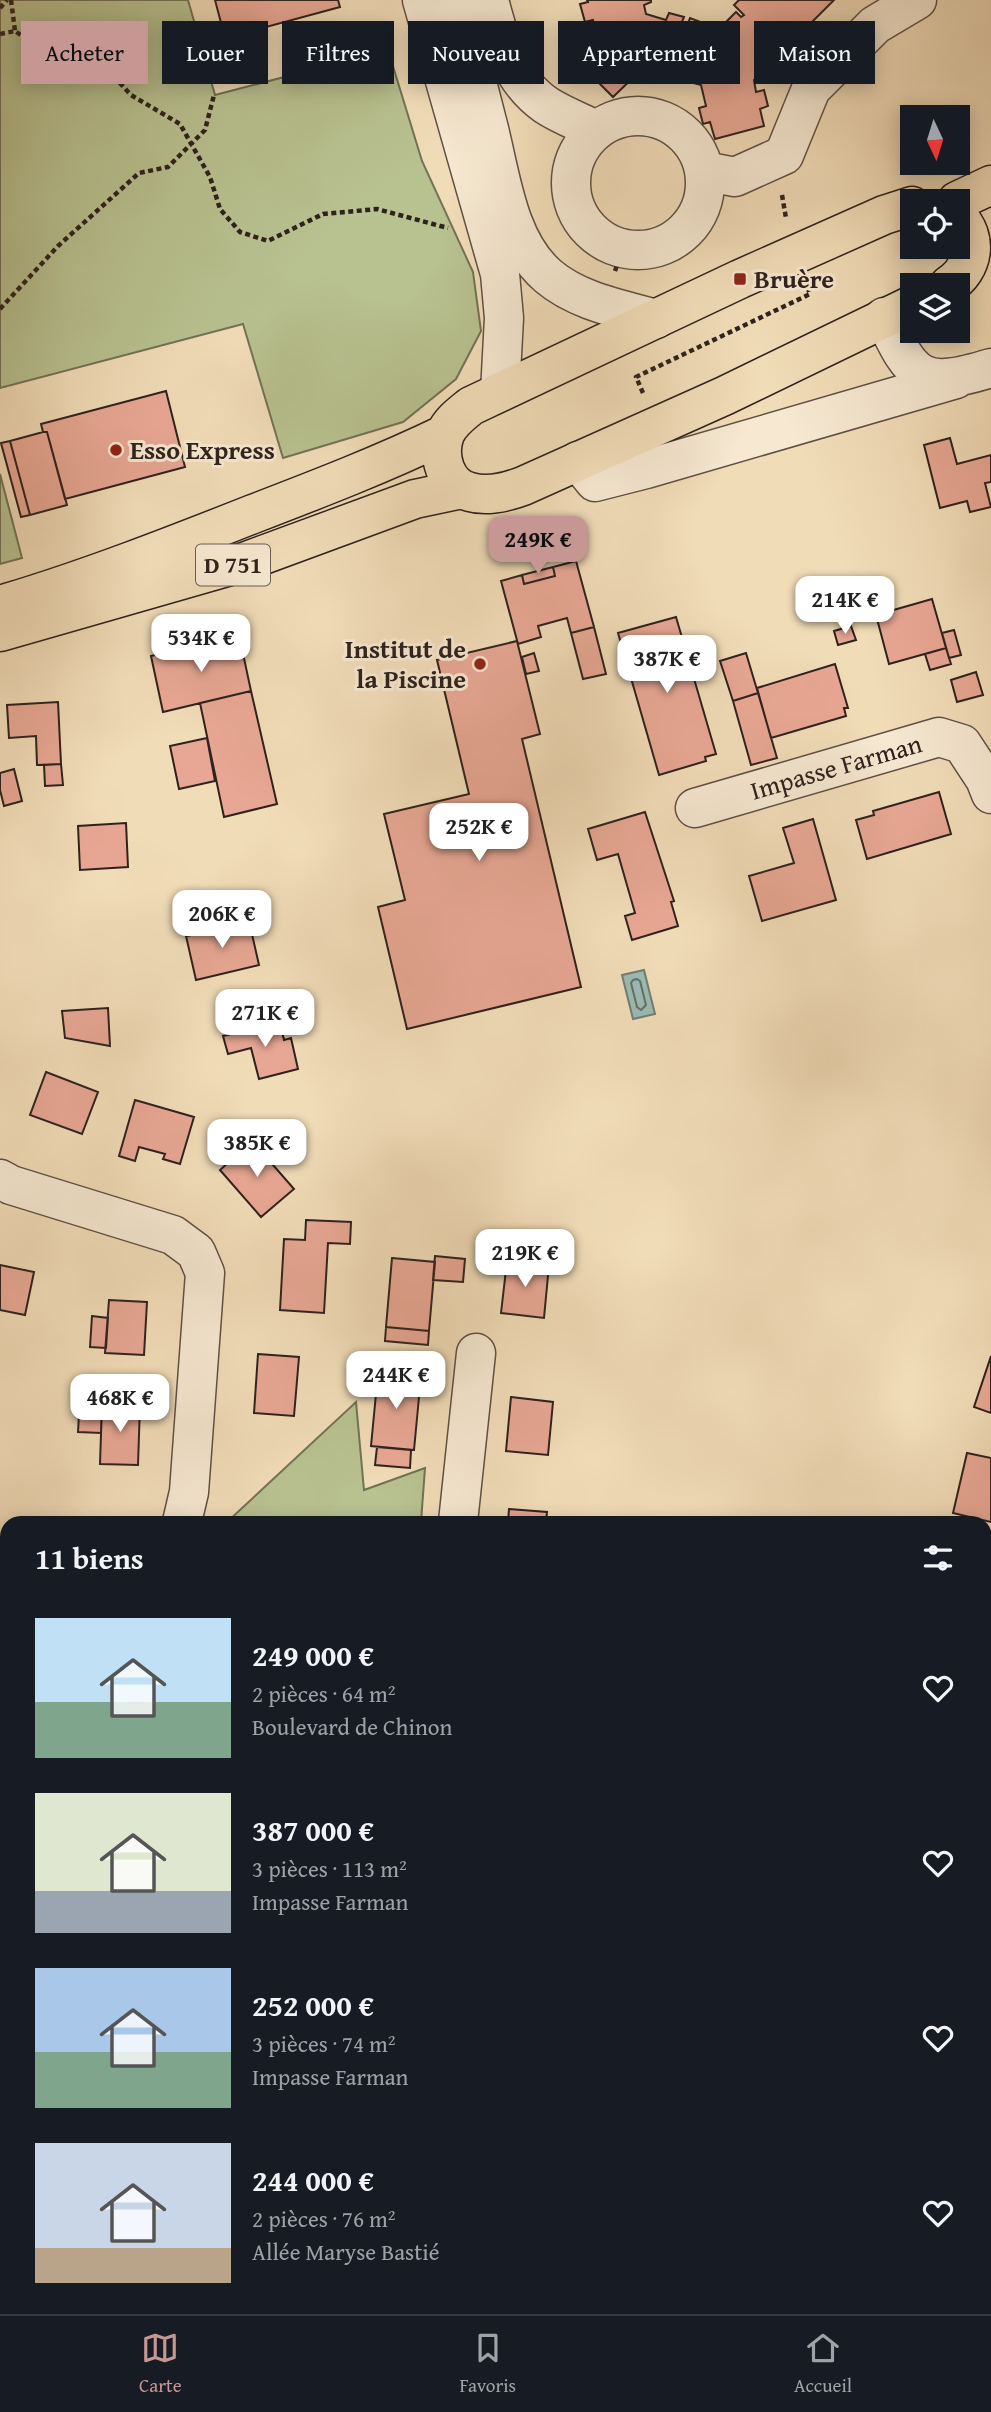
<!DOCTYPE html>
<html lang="fr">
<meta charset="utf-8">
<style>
:root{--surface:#171b24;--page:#242831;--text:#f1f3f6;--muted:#9ea1a6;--line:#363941;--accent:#c59692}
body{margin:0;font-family:"Gentium Book Plus",serif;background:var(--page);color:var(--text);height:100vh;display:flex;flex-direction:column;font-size:26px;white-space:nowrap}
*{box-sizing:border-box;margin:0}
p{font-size:23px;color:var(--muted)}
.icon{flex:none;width:38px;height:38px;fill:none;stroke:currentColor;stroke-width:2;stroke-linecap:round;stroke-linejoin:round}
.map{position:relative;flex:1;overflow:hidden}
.side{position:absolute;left:0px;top:1516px;width:992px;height:800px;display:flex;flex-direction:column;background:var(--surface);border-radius:21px 21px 0 0;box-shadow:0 4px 18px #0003}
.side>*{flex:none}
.hud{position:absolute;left:21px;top:21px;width:950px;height:63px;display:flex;gap:14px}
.needle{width:46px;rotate:176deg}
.controls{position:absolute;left:900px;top:105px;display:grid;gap:14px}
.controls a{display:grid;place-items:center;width:70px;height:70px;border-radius:0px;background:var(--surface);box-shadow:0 4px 18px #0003;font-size:35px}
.price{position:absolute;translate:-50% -60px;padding:0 16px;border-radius:14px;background:#fff;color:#222;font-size:23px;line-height:46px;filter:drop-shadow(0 2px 4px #0008)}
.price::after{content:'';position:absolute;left:50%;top:42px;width:21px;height:16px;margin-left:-10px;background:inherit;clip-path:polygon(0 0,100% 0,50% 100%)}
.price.current{background:var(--accent);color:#111}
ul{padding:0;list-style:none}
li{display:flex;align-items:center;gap:21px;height:175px;padding:0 35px}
li span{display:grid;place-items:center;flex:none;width:196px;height:140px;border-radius:0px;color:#555}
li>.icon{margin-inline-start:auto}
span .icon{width:84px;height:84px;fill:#fffc;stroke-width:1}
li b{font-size:30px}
h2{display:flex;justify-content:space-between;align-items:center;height:84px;padding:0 35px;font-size:30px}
.pill{padding:0 24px;border-radius:0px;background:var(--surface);box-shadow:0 4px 18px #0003;font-size:24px;line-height:63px}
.pill.current{background:var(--accent);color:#111}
.dock{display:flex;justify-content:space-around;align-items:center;height:98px;border-top:2px solid var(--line);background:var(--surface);font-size:19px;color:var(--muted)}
.dock a{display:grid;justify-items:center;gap:4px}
.dock .current{color:var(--accent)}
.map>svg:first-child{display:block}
.green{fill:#b8c190;stroke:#737256;stroke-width:2}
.water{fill:#9bbbb3;stroke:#6f7e77;stroke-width:2}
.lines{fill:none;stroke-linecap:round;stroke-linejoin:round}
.shore{stroke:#646e68;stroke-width:2}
.stream{stroke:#6f7e77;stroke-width:10}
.building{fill:#e8a794;stroke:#2e221d;stroke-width:2}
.minor-casing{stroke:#5f5044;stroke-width:41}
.major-casing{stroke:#2e221d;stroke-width:41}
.path{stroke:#2e221d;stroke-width:4.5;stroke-dasharray:5 3.5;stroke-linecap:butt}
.minor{stroke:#f6e8d1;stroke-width:38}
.major{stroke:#f1dcb8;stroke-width:38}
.rail-casing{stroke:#2e221d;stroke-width:8}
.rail{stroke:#f6e8d1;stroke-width:5;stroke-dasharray:16;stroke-linecap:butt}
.poi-dot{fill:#8f2418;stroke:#f6e8d1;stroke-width:2.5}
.labels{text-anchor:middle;stroke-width:6;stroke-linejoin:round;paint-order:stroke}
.shield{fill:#f6e8d1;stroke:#6a5d53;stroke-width:2}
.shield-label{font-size:24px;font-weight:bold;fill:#2e221d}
.poi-label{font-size:26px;font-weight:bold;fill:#2e221d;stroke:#f6e8d1;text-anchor:start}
.street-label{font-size:26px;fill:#2e221d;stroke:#f6e8d1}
</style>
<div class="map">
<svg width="991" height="2314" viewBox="0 0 991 2314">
<rect width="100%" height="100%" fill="#f1dcb8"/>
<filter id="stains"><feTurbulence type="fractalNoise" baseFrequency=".00286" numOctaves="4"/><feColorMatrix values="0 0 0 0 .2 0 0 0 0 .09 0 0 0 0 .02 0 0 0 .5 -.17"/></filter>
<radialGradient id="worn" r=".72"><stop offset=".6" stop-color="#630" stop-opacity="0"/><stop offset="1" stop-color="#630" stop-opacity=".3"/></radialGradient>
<!-- green -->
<path class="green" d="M0 0H188L215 95 388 50 422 161 473 272 481 331 456 379 403 422 283 458 243 324 0 388Z
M0 474 22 558 0 564Z
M356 1402 364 1490 425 1468 421 1522H227Z
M991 1735V2314H703L706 2308H985V1760Z"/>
<!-- water -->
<path class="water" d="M644 970 655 1014 633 1019 622 975Z"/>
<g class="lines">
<!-- shore -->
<path class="shore" d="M637 979 640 981 646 1005 641 1010 637 1007 631 983 633 980Z"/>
<!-- stream -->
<path class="stream" d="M985 1910 991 1900"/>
</g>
<!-- building -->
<path class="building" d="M215 0H338L340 7 225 38Z
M587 0H651V2L644 5 646 14 666 20 669 13 684 17 681 24 687 26 690 18 706 24 704 31 723 36 730 29 724 24 736 12 741 17 744 15 734 5 739 0H834L754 80 756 92 764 90 768 106 760 109 764 126 715 139 710 122 703 124 699 108 706 106 701 85 642 69 613 97 571 55 584 42 590 47 598 39 593 20 585 22 580 4 588 2Z
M166 391 185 467 65 499 47 432H43L41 424Z
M43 432H47L67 505 30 515 10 441Z
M950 438 957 464 991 455V482L985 483 991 507 970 512 967 501 940 508 924 445Z
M10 441 30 515 21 517 1 443Z
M576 561 594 627 571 633 567 618 538 626 541 637 518 644 501 581 522 575 524 584 555 576 553 567Z
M553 567 555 576 524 584 522 575Z
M932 599 946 648 889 664 876 615Z
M676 617 716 754 705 757 706 761 659 775 618 633Z
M851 626 856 640 838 645 834 631Z
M594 627 606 674 583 679 571 633Z
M954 630 961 655 949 658 942 633Z
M239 635 251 691 163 712 151 656Z
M517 641 540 734 522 739 581 987 407 1029 378 907 405 900 384 814 469 794 437 660Z
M946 648 951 664 930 670 925 654Z
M534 653 539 671 526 674 522 657Z
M746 653 758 693 733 701 720 661Z
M835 664 848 708H844L846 716 771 738 757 688Z
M976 672 983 695 957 702 951 680Z
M251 691 277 804 224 817 200 703Z
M758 693 777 758 751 765 733 701Z
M58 702 61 764 37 765 36 736 9 738 7 705Z
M207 738 215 781 179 789 170 746Z
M61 764 63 785 45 786 44 765Z
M14 769 22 801 4 806 0 790V773Z
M939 792 951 834 867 859 856 820 874 815 873 811Z
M645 812 674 901 671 902 678 926 632 940 625 916 635 913 618 854 597 860 588 829Z
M813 819 836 900 762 921 749 876 794 863 783 828Z
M126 823 128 867 80 870 78 826Z
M225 910 229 926 187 936 184 920Z
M249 921 259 965 196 980 186 936Z
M108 1008 110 1046 65 1038 62 1011Z
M280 1022 284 1040 291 1038 298 1069 259 1079 251 1048 228 1054 223 1036Z
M46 1072 98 1092 82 1134 30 1115Z
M135 1100 194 1117 180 1164 163 1159 165 1154 139 1147 135 1161 119 1156Z
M252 1141 294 1189 261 1217 220 1170Z
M306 1220 351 1222 350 1244 328 1243 324 1313 280 1310 284 1239 305 1240Z
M435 1256 465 1259 463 1282 433 1280Z
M392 1258 435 1262 429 1331 386 1327Z
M507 1261 549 1265 544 1318 501 1313Z
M0 1265 34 1272 25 1315 0 1310Z
M109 1300 147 1302 144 1355 105 1353Z
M92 1316 108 1318 106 1348 90 1347Z
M386 1327 429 1331 428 1345 385 1341Z
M258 1354 299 1357 294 1416 254 1413Z
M991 1356V1413L974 1407Z
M378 1373 421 1376 414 1450 371 1446Z
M80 1396H102L101 1433 78 1432Z
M511 1397 553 1402 548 1455 506 1451Z
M102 1404 140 1405 138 1465 100 1464Z
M377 1447 411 1450 410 1468 375 1465Z
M967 1453 991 1458V1522L953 1513Z
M509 1509 547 1512 546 1522H508Z
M0 1687 7 1690V1750L0 1747Z
M0 1788H7V1851L0 1850Z
M0 1850 7 1851V1907H0Z
M0 1945H7V1985H0Z
M0 2029H7V2097H0Z
M7 2172V2207L0 2209V2174Z
M69 2308H92L95 2314H56Z
M226 2308H246L249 2314H215Z
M563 2308H619L616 2314H563L561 2313Z"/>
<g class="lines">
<!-- minor casing -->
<g class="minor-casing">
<path id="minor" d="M422 0 500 274 504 318 500 392
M455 0C467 43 478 86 489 129 501 177 508 242 548 276 577 301 620 309 656 319
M489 0C499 39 511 81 546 105 561 115 580 122 596 130
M571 183a67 67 0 1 1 134 0a67 67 0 1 1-134 0Z
M704 171 735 177 784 155 811 89 875 25 917 0
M884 317C913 380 922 389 991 368
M578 461 595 482 646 469 956 379
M695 808 939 737 962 744 985 779 991 794
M0 1179 11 1185 173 1235 196 1252 205 1273 189 1492 182 1522
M458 1522 476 1353
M0 1630 7 1633
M985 1765 991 1740
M985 2227 991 2217
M326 2308 329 2314
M704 2314 707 2308
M933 2314 936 2308"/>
</g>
<!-- major casing -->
<g class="major-casing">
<path id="major" d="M957 201 991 185
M912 206 884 215 740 279 471 406C461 414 450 422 445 434 437 456 445 486 470 492 487 497 507 492 523 486L724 396 912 305
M949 285C974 269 979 237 957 216
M7 603C90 578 172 546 253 514 318 489 383 464 445 434
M0 632 244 562 415 499 462 489"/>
</g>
<!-- path -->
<path class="path" d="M11 0 15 31
M0 8 7 0
M0 34 15 31 49 55 104 66 131 95 180 124 210 177 220 209 240 232 268 241 323 214 377 209 448 228
M782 195 786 218
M615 271 623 249
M0 309 58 246 139 173 168 167 205 130 214 95
M643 393 636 377 810 294 808 289
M0 2127 7 2126"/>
<!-- minor -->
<use href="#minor" class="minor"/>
<!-- major -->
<use href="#major" class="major"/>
<!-- rail casing -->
<g class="rail-casing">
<path id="rail" d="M985 2046 991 2036
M985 2081 991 2071
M829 2314 833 2308
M850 2314 853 2308"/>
</g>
<!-- rail -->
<use href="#rail" class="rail"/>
</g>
<!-- markers -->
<g class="poi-dot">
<rect x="733" y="272" width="14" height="14" rx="3.5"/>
<circle cx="116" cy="450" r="7"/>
<circle cx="480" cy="664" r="7"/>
</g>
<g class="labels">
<!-- shield labels -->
<rect class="shield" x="196" y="544.5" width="74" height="41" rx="5"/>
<g class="shield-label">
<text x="233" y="573">D 751</text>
</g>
<!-- poi labels -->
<g class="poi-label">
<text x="754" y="288">Bruère</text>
<text x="130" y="459">Esso Express</text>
<text x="466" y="658" text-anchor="end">Institut de<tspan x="466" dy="30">la Piscine</tspan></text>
</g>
<!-- street labels -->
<g class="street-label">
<text transform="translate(836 767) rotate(-16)" y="9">Impasse Farman</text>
</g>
</g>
<rect width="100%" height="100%" filter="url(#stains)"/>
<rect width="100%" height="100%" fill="url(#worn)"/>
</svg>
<div class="controls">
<a><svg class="needle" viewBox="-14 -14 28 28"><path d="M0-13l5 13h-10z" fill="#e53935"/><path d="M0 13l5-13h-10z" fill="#9ea1a6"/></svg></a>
<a><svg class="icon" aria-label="locate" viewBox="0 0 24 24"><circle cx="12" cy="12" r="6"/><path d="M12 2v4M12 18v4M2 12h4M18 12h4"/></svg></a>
<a><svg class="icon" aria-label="layers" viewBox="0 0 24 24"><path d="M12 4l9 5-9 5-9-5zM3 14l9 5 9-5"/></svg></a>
</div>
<b class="price current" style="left:538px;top:576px">249K €</b>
<b class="price" style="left:845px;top:636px">214K €</b>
<b class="price" style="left:201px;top:674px">534K €</b>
<b class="price" style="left:667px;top:695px">387K €</b>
<b class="price" style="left:479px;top:863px">252K €</b>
<b class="price" style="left:222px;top:950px">206K €</b>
<b class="price" style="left:265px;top:1049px">271K €</b>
<b class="price" style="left:257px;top:1179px">385K €</b>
<b class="price" style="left:525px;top:1289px">219K €</b>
<b class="price" style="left:396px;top:1411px">244K €</b>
<b class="price" style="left:120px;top:1434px">468K €</b>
<div class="hud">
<a class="pill current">Acheter</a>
<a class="pill">Louer</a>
<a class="pill">Filtres</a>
<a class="pill">Nouveau</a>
<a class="pill">Appartement</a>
<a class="pill">Maison</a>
</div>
<section class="side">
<h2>11 biens<svg class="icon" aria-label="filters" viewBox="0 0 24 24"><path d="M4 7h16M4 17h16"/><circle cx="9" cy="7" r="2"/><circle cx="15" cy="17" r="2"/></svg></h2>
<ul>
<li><span style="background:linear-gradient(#bfe0f5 60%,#7fa58c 0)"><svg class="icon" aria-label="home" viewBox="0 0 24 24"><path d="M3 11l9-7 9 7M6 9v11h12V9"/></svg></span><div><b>249 000 €</b><p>2 pièces · 64 m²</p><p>Boulevard de Chinon</p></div><svg class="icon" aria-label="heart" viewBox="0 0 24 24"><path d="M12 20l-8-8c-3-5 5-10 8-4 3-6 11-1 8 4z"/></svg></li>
<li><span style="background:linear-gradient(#dfe7d0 70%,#9aa5b1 0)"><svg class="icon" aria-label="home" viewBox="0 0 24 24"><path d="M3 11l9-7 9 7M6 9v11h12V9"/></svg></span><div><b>387 000 €</b><p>3 pièces · 113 m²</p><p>Impasse Farman</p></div><svg class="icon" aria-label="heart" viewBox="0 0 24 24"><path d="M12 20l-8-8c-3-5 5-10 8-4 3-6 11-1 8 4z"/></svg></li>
<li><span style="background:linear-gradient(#a9c7e8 60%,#7fa58c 0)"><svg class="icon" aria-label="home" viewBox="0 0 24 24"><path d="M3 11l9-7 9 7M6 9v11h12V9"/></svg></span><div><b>252 000 €</b><p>3 pièces · 74 m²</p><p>Impasse Farman</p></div><svg class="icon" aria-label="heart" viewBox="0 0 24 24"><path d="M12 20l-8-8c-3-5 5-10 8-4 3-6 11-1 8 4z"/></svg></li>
<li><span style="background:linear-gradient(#c9d6e8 75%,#b9a48a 0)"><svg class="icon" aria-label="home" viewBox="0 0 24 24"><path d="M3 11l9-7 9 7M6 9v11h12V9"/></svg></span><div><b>244 000 €</b><p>2 pièces · 76 m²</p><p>Allée Maryse Bastié</p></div><svg class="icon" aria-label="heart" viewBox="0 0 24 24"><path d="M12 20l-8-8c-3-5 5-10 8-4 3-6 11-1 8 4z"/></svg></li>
</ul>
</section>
</div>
<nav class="dock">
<a class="current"><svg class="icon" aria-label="map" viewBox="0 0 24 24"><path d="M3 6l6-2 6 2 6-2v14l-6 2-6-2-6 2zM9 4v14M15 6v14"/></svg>Carte</a>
<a><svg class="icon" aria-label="saved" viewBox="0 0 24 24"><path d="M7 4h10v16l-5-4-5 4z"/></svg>Favoris</a>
<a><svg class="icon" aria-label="home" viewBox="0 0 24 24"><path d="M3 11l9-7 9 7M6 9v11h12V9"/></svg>Accueil</a>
</nav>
